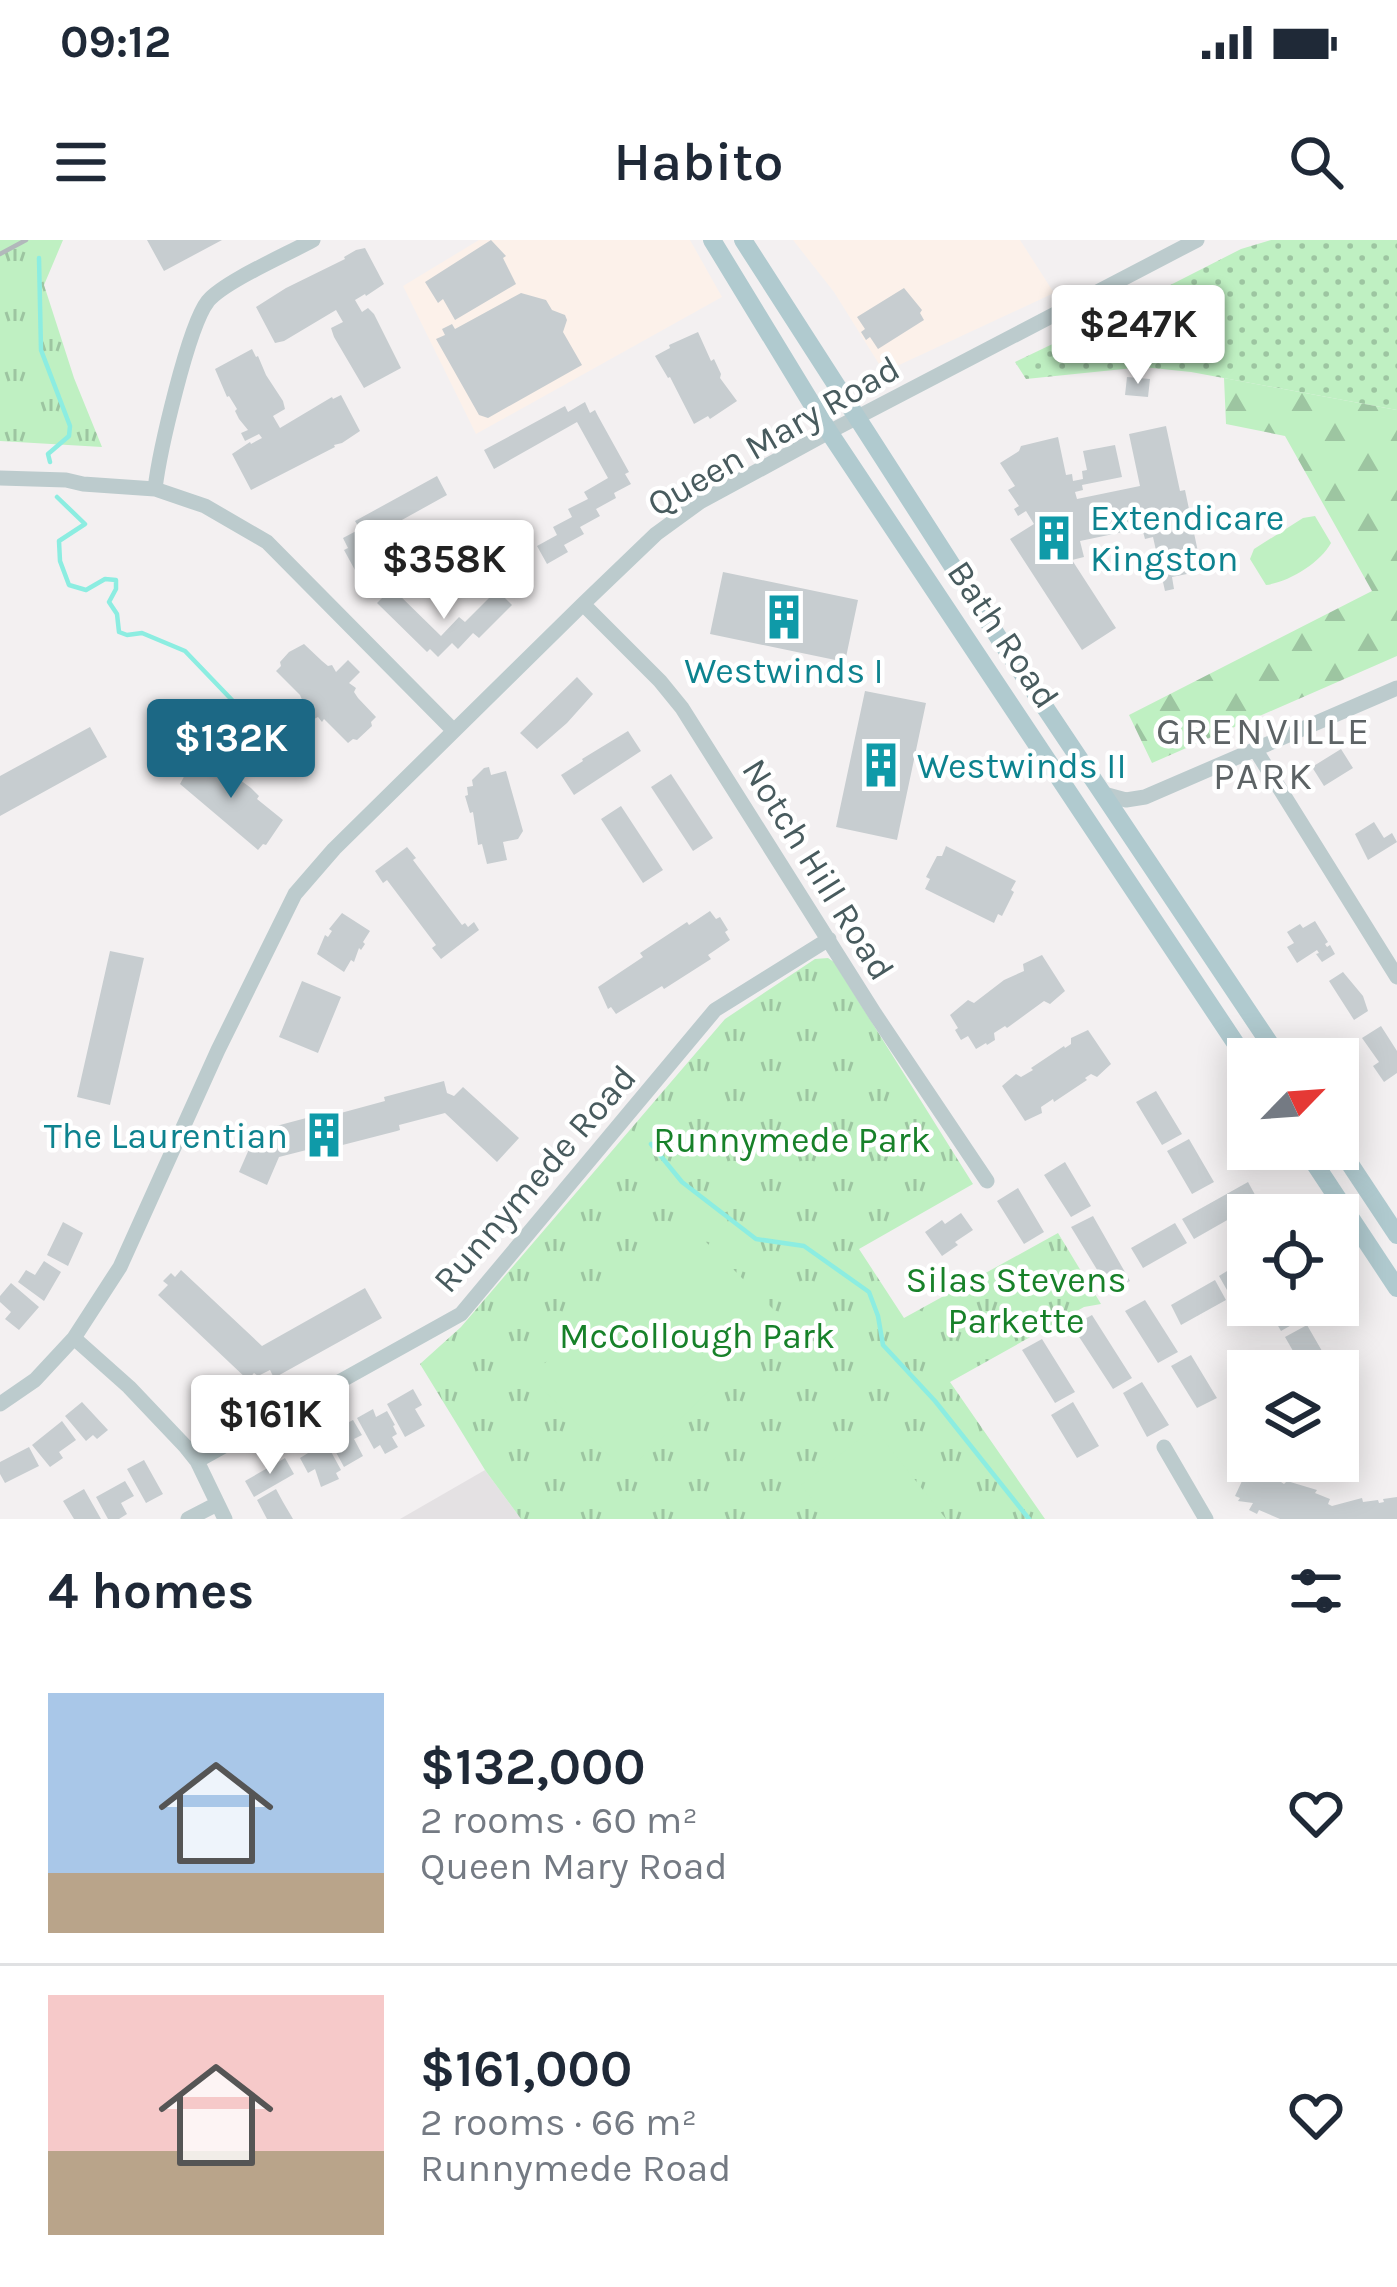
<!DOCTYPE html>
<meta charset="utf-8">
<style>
:root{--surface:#fff;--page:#f6f6f7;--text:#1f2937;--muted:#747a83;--line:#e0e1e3;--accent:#1c6885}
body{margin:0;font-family:Karla,sans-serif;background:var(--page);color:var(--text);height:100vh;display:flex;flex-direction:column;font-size:45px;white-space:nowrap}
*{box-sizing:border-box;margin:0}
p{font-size:39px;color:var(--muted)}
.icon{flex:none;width:66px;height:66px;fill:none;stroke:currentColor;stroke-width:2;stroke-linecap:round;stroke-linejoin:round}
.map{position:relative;height:1279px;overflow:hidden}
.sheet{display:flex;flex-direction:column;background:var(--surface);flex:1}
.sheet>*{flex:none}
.needle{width:78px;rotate:65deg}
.buttons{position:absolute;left:1227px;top:798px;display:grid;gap:24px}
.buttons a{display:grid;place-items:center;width:132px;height:132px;border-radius:0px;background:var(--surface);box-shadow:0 6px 30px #0003;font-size:60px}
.price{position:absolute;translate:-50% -102px;padding:0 27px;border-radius:12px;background:#fff;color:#222;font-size:39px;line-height:78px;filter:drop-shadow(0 3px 6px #0008)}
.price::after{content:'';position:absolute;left:50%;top:72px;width:36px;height:27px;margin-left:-18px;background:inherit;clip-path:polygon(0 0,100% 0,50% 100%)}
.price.selected{background:var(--accent);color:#fff}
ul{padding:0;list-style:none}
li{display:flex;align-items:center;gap:36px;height:300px;padding:0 48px}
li+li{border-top:3px solid var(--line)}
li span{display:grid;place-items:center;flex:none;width:336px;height:240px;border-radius:0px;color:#555}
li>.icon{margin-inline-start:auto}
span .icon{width:144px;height:144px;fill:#fffc;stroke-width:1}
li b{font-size:51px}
h2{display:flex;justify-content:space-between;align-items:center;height:144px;padding:0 48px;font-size:51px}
.status{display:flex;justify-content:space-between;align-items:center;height:84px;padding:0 60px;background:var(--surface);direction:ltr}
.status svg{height:33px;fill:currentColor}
header{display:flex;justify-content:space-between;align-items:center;height:156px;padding:0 48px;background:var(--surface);font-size:54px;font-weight:600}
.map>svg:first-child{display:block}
.commercial{fill:#fcf1ea}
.education{fill:#e4e1e3}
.grass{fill:url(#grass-dots)}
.forest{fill:url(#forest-firs)}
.park{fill:url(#park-tufts)}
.garden{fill:#bff0c2}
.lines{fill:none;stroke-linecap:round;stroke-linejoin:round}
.stream{stroke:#8cede1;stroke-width:4.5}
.building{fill:#c7cdd0}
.minor{stroke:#bccbcd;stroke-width:15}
.major{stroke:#b0cacf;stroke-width:18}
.rail{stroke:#b2b8bb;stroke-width:4.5}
.labels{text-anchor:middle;stroke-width:9;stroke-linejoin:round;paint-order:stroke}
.street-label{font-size:36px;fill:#485b5e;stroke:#fff}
.culture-label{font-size:36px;fill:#0d838f;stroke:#fff;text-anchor:start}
.park-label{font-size:36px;fill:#178129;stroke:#fff}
.neighbourhood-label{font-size:39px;letter-spacing:3px;fill:#5d6365;stroke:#fff}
</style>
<div class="status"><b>09:12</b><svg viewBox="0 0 49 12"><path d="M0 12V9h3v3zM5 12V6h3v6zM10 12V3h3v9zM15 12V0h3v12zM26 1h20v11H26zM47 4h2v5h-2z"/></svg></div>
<header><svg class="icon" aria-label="menu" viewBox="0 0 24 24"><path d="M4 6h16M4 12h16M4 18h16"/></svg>Habito<svg class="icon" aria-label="search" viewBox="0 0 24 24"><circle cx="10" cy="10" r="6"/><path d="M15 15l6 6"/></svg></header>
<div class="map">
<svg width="1397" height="1279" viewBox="0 0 1397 1279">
<defs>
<pattern id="grass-dots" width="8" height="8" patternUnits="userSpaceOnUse" patternTransform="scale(3)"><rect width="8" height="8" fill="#bff0c2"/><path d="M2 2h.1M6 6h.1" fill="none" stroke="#9dc5a1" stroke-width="1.8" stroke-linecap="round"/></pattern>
<pattern id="forest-firs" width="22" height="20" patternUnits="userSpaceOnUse" patternTransform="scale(3)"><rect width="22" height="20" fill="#bff0c2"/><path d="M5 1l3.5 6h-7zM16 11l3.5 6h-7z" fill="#9dc5a1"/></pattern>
<pattern id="park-tufts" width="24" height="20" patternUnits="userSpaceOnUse" patternTransform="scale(3)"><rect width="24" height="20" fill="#bff0c2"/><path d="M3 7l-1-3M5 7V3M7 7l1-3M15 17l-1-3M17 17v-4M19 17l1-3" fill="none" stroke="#9dc5a1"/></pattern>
</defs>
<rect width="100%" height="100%" fill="#f3f0f1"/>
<!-- commercial -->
<path class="commercial" d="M479 0H690L722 57 476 194 403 46Z
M793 0H1020L1054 53 884 132 834 52Z"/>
<!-- education -->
<path class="education" d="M485 1230 521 1279H400Z"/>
<!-- grass -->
<path class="grass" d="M1271 0H1397V170L1191 132 1143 127 1026 139 1015 122 1086 88 1241 9Z"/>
<!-- forest -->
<path class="forest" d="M1224 138 1397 170V416L1152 523 1129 475 1372 351 1285 196 1226 184Z"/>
<!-- park -->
<path class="park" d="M0 0H63L44 45 74 138 102 207 0 201Z
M828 718 834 722 973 944 859 1009 904 1078 1058 993 1101 1064 1084 1067 950 1142 1045 1279H521L485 1230 420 1124 461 1087 725 779 815 719Z"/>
<!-- garden -->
<path class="garden" d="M1315 276 1331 303C1320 323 1289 342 1266 345L1250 319 1254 309 1303 278Z
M686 982 782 1078 626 1233 531 1137Z
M874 1188 946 1279H828L801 1245Z"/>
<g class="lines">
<!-- stream -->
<path class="stream" d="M39 18 41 110 70 186 69 196 48 214 50 222
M57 257 85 284 59 301 60 321 69 345 86 350 105 339 116 340V349L109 362 117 374 119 392 127 395 142 393 185 411 232 460
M651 904 682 942 756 999 804 1006 869 1052 878 1076 883 1105 935 1161 1029 1279"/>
</g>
<!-- building -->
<path class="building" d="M147 0H222L164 31Z
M491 0 506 16 503 18 516 44 455 80 443 59 438 63 425 42Z
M365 8 384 44 366 56 365 54 355 60 362 72 368 68 374 74 401 128 364 148 334 97 331 88 343 82 336 70 284 101 275 103 256 67 286 48 345 19 344 17 356 10Z
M904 48 922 70 920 73 924 80 878 109 870 97 866 100 861 92 865 89 857 77Z
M521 53 546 60 552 70 565 75 567 80 563 92 582 125 488 178 479 175 436 99 445 95 442 89 452 84 455 89Z
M698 92 711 121 714 119 721 134 720 138 737 161 710 179 708 176 694 184 670 137 668 138 655 116 670 108 669 105Z
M252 109 256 117 258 116 266 135 283 161 285 169 273 176 280 188 332 157 333 159 341 155 360 191 342 203 334 205 335 207 251 250 232 214 250 202 251 204 262 198 259 194 245 201 241 193 248 190 239 179 235 171 237 169 229 156 227 157 215 129Z
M1127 137 1150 139 1148 157 1125 155Z
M585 162 590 173 595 170 598 176 629 232 625 234 631 244 614 253 616 258 596 269 600 276 580 287 584 294 564 305 568 312 547 324 537 306 557 295 553 287 572 277 568 269 588 259 584 252 608 238 577 182 494 229 484 210 565 166 568 172Z
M1166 186 1180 251 1185 250 1202 331 1172 337 1174 349 1165 351 1153 297 1145 299 1142 288 1080 301 1084 317 1072 320 1116 388 1082 410 1010 299 1034 284 1026 271 1018 276 1014 269 1019 266 1008 250 1015 246 1000 223 1019 211 1021 206 1058 197 1066 235 1072 234 1073 241 1083 239 1082 231 1087 230 1083 211 1115 205 1122 237 1082 245 1083 250 1075 252 1077 259 1140 246 1129 194Z
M437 236 447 255 364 301 386 341 376 347 378 351 373 354 371 350 367 352 344 310 348 308 343 298 360 289 355 281Z
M723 332 858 360 845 422 710 394Z
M392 348 441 396 459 377 465 382 497 350 512 365 479 398 473 393 458 409 452 403 438 417 430 409 427 412 377 363Z
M304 404 322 421 328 426 332 425 336 432 348 420 360 432 349 443 356 448 354 452 358 458 376 477 371 482 372 486 357 500 353 499 348 503 324 479 322 482 318 477 312 480 300 467 303 462 300 455 276 431 281 426 280 422 289 412Z
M577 437 593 454 567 483 537 509 520 493Z
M865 451 926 463 897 600 836 587Z
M90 487 107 517 0 576V536Z
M628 491 641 511 574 555 561 535 583 521 582 519Z
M1341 509 1353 528 1324 546 1312 527Z
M204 515 230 536 232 534 251 548 259 556 257 559 283 580 266 605 263 604 258 610 180 544 187 531 183 528 187 522 191 525Z
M489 527 491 535 506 531 523 591 518 599 503 602 507 620 487 624 482 604 478 605 473 572 470 573 465 556 468 555 467 547 473 546 472 540 484 528Z
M671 534 713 598 693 611 651 547Z
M621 566 663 630 643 643 601 579Z
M1374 582 1384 598 1392 593 1397 602 1368 620 1355 594Z
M946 606 1016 641 1011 650 1014 652 1002 676 998 674 994 683 925 649 930 639 926 637 937 616H942Z
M407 607 416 618 413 620 462 685 465 683 468 687 474 682 479 690 441 719 432 708 436 705 387 640 383 643 375 631Z
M710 671 716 679 720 677 728 690 725 692 730 700 708 715 711 719 664 749 662 746 616 774 611 767 608 769 598 747 643 717 640 713 687 682 689 685Z
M342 673 370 691 363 702 365 704 361 710 359 708 354 722 351 720 344 732 317 714 325 695 328 697 332 691 329 689Z
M1315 681 1328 702 1325 704 1327 707 1330 705 1335 714 1322 722 1316 714 1319 713 1317 710 1297 723 1287 707 1294 703 1287 692 1300 684 1303 688Z
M110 711 144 718 110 865 77 857Z
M1042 715 1065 751 1050 764 1044 761 1007 788 1005 786 994 793 995 800 987 805 986 803 976 809 968 796 961 800 955 790 958 788 950 775 968 760 974 763 1004 740 1024 731 1023 724Z
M1343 732 1363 756 1368 771 1354 780 1329 741Z
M302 741 341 757 318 813 279 797Z
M1381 786 1397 811V833L1384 842 1373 826 1379 822 1362 798Z
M1088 790 1111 824 1097 837 1091 834 1085 838 1087 840 1054 862 1053 859 1041 867 1042 873 1025 881 1002 846 1016 834 1021 837 1033 830 1031 828 1064 806 1065 808 1071 804V798Z
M444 841 447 853 454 856 463 847 519 898 497 922 445 873 399 885 400 890 397 891 327 909 326 905 279 917 267 945 239 932 253 900 265 906 268 900 265 889 325 873 326 877 385 861 384 857Z
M1156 851 1182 894 1162 905 1136 862Z
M1189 899 1214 942 1192 954 1167 911Z
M1065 922 1091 966 1071 977 1044 935Z
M1248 942 1259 962 1194 999 1182 979Z
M1018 948 1044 992 1024 1004 997 961Z
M961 973 973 990 955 1002 958 1005 942 1016 925 992 942 980 945 984Z
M1093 976 1130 1041 1110 1051 1071 987Z
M63 982 83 993 68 1026 47 1015Z
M1175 983 1187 1003 1143 1028 1131 1008Z
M1248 1018V1045L1231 1057 1219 1036Z
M44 1021 61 1032 44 1061 18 1042 26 1030 35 1035Z
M181 1030 262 1106 365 1048 382 1078 274 1138 270 1130 258 1136 254 1133 248 1140 158 1055 168 1045 163 1041 171 1033 175 1037Z
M1215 1040 1226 1060 1181 1085 1171 1065Z
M11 1043 39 1067 19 1090 5 1079 11 1072 0 1062V1056Z
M1145 1060 1178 1112 1158 1123 1125 1071Z
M1266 1065H1294L1302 1079 1281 1091Z
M1092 1075 1132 1138 1113 1149 1072 1086Z
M1307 1085 1326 1118 1304 1130 1285 1097Z
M1042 1099 1075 1152 1055 1163 1022 1110Z
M1191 1115 1217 1158 1197 1168 1171 1126Z
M1142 1142 1169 1185 1147 1197 1123 1153Z
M413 1149 422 1165 415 1169 425 1186 405 1197 387 1164Z
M82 1162 108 1190 97 1199 93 1195 86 1201 65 1176Z
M1073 1162 1099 1206 1077 1218 1051 1175Z
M373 1169 376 1177 387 1171 395 1185 393 1186 397 1194 392 1197 398 1207 385 1214 380 1205 374 1209 357 1178Z
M353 1180 362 1195 354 1199 363 1216 344 1227 326 1194Z
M62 1181 76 1200 59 1212 63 1218 50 1227 32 1205Z
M323 1197 341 1230 336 1233 339 1239 321 1247 315 1229 308 1233 300 1218 313 1210 310 1204Z
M29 1207 39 1226 5 1243 0 1234V1222Z
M285 1218 294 1234 254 1257 245 1241Z
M144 1220 163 1254 146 1263 127 1229Z
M1261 1227 1282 1240 1281 1242 1284 1244 1287 1241 1317 1250 1315 1253 1330 1259 1328 1264 1332 1266 1362 1258 1363 1262 1378 1260 1379 1263 1384 1262 1383 1259 1397 1257V1279H1280L1259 1270 1257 1274 1249 1270 1253 1263 1238 1261 1240 1258 1235 1256 1248 1228 1259 1233Z
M125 1241 134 1256 121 1263 127 1274 119 1279H108L96 1257Z
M84 1249 101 1279H74L63 1261Z
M276 1249 283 1262 293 1279H267L257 1260Z"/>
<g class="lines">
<!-- minor -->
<path class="minor" d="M0 238 66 240 83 244 155 249 205 266 267 302 454 491
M155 249C159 214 188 86 208 61 225 41 288 14 313 0
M583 364 660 441 682 468 875 774 987 941
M1255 509 1397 737
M1104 554 1126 560 1145 557 1397 448
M74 1098 129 1147 185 1206 197 1221 225 1279
M0 1164 35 1140 74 1098 120 1027 218 810 295 654 334 609 583 364 656 294 700 262 829 192 1197 0
M1164 1207 1206 1279
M197 1221 461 1074 715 770 829 699
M188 1279 217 1264"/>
<!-- major -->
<path class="major" d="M712 0 829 192 1248 822
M743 0 1000 400 1280 819
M1338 906 1397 995
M1305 909 1397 1048"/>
<!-- rail -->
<path class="rail" d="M0 14 26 0"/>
</g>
<!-- icons -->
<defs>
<g id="building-bare" transform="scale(3.6)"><path d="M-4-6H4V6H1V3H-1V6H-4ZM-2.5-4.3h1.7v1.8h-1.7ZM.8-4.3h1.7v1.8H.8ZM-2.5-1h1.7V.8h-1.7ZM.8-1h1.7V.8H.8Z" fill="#0f9aa8" stroke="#fff" stroke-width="2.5" paint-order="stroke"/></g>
</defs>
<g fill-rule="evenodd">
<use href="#building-bare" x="1054" y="298"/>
<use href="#building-bare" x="784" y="377"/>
<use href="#building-bare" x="881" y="525"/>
<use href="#building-bare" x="324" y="895"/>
</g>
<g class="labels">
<!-- street labels -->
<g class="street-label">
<text transform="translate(773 195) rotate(-30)" y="13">Queen Mary Road</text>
<text transform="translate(1004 394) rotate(56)" y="13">Bath Road</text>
<text transform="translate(819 629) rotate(58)" y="13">Notch Hill Road</text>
<text transform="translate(534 938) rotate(-49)" y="13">Runnymede Road</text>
</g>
<!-- culture labels -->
<g class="culture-label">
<text x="1090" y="290">Extendicare<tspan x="1090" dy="41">Kingston</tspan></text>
<text x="784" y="443" text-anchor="middle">Westwinds I</text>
<text x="917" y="538">Westwinds II</text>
<text x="288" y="908" text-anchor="end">The Laurentian</text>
</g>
<!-- park labels -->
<g class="park-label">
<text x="792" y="912">Runnymede Park</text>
<text x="1016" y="1052">Silas Stevens<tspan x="1016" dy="41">Parkette</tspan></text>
<text x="697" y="1108">McCollough Park</text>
</g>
<!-- neighbourhood labels -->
<g class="neighbourhood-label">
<text x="1264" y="504">GRENVILLE<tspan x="1264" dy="45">PARK</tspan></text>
</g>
</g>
</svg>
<div class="buttons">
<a><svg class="needle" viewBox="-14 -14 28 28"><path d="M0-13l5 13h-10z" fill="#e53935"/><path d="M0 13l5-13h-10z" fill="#747a83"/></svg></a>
<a><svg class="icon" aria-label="locate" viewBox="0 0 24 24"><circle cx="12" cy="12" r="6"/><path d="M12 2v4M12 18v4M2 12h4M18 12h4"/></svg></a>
<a><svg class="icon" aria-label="layers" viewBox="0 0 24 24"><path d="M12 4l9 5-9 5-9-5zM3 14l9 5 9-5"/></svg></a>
</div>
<b class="price" style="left:1138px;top:147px">$247K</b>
<b class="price" style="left:444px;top:382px">$358K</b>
<b class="price selected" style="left:231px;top:561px">$132K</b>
<b class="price" style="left:270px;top:1237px">$161K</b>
</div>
<section class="sheet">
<h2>4 homes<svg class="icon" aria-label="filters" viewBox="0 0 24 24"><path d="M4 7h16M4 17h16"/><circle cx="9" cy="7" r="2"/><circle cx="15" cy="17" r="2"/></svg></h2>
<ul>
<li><span style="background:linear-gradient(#a9c7e8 75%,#b9a48a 0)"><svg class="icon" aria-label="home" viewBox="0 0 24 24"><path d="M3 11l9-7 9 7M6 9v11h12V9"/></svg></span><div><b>$132,000</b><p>2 rooms · 60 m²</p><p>Queen Mary Road</p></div><svg class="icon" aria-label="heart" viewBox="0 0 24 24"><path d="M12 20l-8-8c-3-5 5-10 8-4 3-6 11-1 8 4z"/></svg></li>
<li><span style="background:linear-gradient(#f6c9c9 65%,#b9a48a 0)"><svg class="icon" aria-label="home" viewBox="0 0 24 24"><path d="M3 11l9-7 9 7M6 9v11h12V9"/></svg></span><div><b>$161,000</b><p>2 rooms · 66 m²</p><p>Runnymede Road</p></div><svg class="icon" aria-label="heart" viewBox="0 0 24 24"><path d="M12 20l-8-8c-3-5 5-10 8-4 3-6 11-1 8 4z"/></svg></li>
</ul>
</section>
